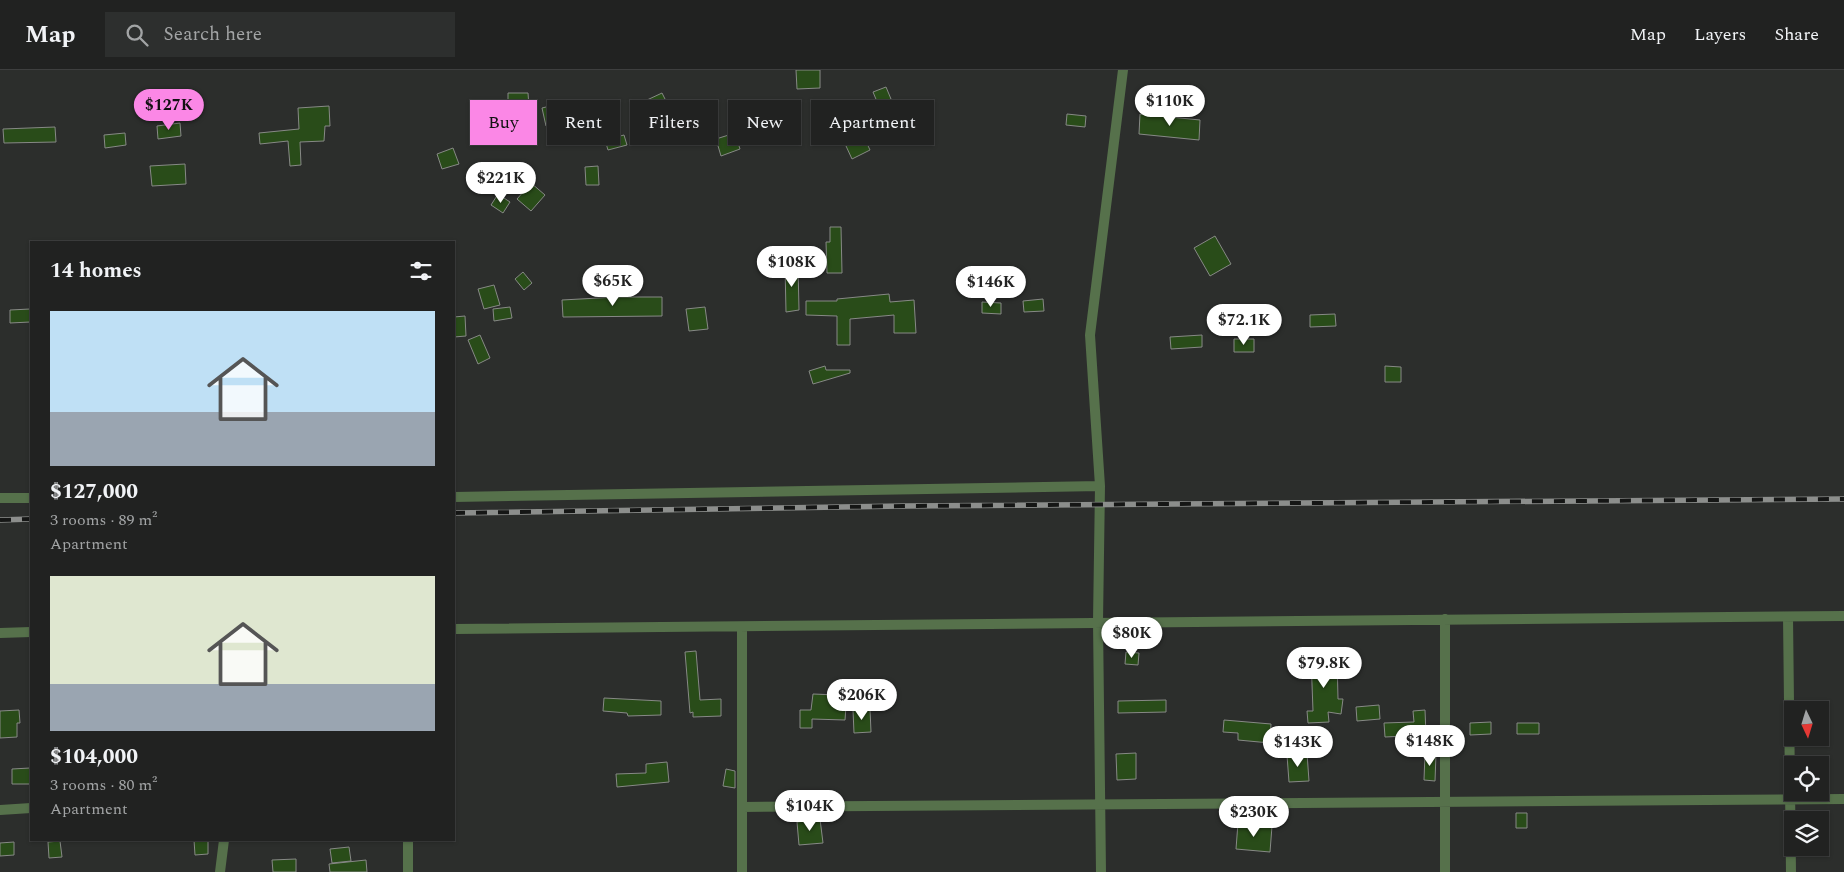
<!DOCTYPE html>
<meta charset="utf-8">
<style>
:root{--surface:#212221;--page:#2d2f2e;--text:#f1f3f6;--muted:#a2a4a5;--line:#3e3f3f;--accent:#fb87e6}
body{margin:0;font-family:Spectral,serif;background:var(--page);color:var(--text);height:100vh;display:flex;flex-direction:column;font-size:19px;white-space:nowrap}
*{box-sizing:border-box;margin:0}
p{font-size:16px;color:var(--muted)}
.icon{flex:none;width:28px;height:28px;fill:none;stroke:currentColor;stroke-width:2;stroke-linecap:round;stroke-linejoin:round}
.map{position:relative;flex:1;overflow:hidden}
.sheet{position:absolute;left:30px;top:171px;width:425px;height:600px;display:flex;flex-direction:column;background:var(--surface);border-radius:0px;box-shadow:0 1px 4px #0004,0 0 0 1px var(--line)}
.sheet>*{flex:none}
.top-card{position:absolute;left:470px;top:30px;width:475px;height:45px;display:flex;gap:10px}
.needle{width:32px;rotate:176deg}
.buttons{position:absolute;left:1784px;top:631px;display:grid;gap:10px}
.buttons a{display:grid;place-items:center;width:45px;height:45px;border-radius:0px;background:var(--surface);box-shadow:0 1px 4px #0004,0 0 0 1px var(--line);font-size:25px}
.price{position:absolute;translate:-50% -42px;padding:0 11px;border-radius:18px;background:#fff;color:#222;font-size:16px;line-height:32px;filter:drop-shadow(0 1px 2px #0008)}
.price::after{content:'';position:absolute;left:50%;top:30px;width:15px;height:11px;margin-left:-8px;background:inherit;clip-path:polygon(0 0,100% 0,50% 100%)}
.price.selected{background:var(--accent);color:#111}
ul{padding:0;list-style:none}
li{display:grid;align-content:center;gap:10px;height:265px;padding:0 20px}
li span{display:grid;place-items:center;height:155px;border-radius:0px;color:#555}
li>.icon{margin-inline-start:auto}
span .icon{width:90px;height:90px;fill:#fffc;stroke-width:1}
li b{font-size:21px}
h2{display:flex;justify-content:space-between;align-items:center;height:60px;padding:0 20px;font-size:21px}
.chip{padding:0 18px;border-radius:0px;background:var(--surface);box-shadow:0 1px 4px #0004,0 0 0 1px var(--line);font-size:18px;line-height:45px}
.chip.selected{background:var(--accent);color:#111}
header{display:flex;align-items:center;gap:30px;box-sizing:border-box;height:70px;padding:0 25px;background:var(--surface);border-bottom:1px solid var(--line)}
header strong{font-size:24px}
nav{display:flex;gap:28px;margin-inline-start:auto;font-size:18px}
.search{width:350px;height:45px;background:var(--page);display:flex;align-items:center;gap:12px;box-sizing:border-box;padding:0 18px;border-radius:0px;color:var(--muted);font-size:19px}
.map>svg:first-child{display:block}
.building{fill:#294c19;stroke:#878986}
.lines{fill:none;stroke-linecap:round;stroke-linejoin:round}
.minor{stroke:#56714b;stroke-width:10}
.rail-casing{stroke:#8c8e8c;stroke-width:5.5}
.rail{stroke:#151615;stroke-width:4;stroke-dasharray:11;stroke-linecap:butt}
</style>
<header>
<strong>Map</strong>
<div class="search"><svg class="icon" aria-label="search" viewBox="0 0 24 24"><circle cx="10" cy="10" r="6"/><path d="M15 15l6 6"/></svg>Search here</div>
<nav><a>Map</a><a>Layers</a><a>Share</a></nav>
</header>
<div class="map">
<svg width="1844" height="802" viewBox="0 0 1844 802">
<rect width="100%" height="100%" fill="#2c2e2c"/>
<!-- building -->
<path class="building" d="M796 0H820V18L797 19Z
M886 17 891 29 878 34 873 22Z
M508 23H528L529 37 508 38Z
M662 23 667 33 653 41 647 30Z
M554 35 558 54 546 56 542 38Z
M329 36 330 56H325L324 71 300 72 301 95 290 96 288 71 260 74 259 63 299 59 298 38Z
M586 44 578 61 564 62V45Z
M1067 44 1086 46 1085 57 1066 55Z
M1140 44 1200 50 1199 70 1139 64Z
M180 53 181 66 158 69 157 56Z
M55 57 56 72 4 73 3 59Z
M125 63 126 75 105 78 104 65Z
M735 63 740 79 721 86 716 69Z
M624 65 627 75 608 80 605 70Z
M864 67 870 80 852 89 846 76Z
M453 78 459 94 442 99 437 84Z
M185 94 186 114 152 116 150 96Z
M598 96 599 115H586L585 97Z
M531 113 545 125 531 141 517 129Z
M498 124 510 132 503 143 491 135Z
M830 157H841L842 203H827L826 172H830Z
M1215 166 1231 194 1210 206 1194 178Z
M798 195 799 240 786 242 785 196Z
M523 202 532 213 524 220 515 209Z
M494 215 500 235 484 239 478 219Z
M889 224 890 232 914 230 916 263H894V245L850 249V275H837V246L806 245V231H837V229Z
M617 227H662V246L563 247 562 230Z
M1043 229 1044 241 1024 242 1023 231Z
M982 232 1001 233V244L982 243Z
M510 237 512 248 494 251 493 239Z
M705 237 708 259 689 261 686 239Z
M30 239V252L10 253V240Z
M1335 244 1336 256 1310 257V245Z
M465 246 466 266 454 267V247Z
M480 265 490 288 478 294 468 270Z
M1202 265V277L1171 279 1170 267Z
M1234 269H1254V282H1234Z
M825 296 826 300H850V303L813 314 809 301Z
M1385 296 1401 297V312H1385Z
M696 581 700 630 721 629V646L693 647V642L690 643 685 582Z
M1126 582 1139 583 1138 595 1125 594Z
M1337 586 1338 629H1343L1341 644 1328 642 1329 652 1308 653 1307 641H1313L1311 587Z
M813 624 838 625 837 636H846L845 650 812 649V658H800V640H811Z
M604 628 661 631V645L628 646 627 643 603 641Z
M1166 630V642L1118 643V631Z
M1379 635 1380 649 1357 651 1356 637Z
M870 639 871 662 854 663 853 640Z
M19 640 20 653H17V667L0 668V641Z
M1425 640 1426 665 1385 667 1384 653 1414 652 1413 641Z
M1224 650 1271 654 1270 673 1238 670V663L1223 662Z
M1491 652V664L1470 665V653Z
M1517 653H1539V664H1517Z
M1136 683V709L1117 710 1116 684Z
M1307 683 1309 711 1289 712 1287 685Z
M1425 683 1436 684 1435 711 1424 710Z
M667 692 669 712 617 717 616 704 646 703V694Z
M30 698V714H12V699Z
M726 699 735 701V718L723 716Z
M1516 743H1527V758H1516Z
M820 749 823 773 799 775 797 752Z
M1238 753 1272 756 1270 782 1236 779Z
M194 770H208V784L195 785Z
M60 771 62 787 49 788 48 772Z
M14 772V785L0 786V773Z
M349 777 351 791 332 793 330 779Z
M296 789V802H273L272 790Z
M366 790 367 802H330L329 794Z"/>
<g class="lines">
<!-- minor -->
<path class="minor" d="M454 427 1100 416
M0 428H31
M1788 547 1791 802
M742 557V802
M454 559 1844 546
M0 563 31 562
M742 737 1844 729
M0 740 31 738
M408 770V802
M220 802 224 770
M1101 802 1098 552 1100 416 1090 265 1123 0
M1445 802V549"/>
<!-- rail casing -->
<g class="rail-casing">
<path id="rail" d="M454 443 903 436 1844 429
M0 450 31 449"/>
</g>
<!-- rail -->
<use href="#rail" class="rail"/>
</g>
</svg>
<div class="buttons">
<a><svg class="needle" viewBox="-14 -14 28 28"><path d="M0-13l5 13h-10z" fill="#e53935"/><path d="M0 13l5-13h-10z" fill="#a2a4a5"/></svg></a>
<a><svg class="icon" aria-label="locate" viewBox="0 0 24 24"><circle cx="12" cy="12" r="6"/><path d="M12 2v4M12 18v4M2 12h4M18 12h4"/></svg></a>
<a><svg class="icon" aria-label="layers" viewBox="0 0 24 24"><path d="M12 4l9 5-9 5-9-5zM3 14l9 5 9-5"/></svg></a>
</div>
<b class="price" style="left:1170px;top:57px">$110K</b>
<b class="price selected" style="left:169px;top:61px">$127K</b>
<b class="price" style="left:501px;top:134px">$221K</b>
<b class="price" style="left:792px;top:218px">$108K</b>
<b class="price" style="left:613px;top:237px">$65K</b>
<b class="price" style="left:991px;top:238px">$146K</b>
<b class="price" style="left:1244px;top:276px">$72.1K</b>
<b class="price" style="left:1132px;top:589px">$80K</b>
<b class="price" style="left:1324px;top:619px">$79.8K</b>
<b class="price" style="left:862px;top:651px">$206K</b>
<b class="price" style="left:1430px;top:697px">$148K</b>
<b class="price" style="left:1298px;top:698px">$143K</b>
<b class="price" style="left:810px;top:762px">$104K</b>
<b class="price" style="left:1254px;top:768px">$230K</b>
<div class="top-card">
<a class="chip selected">Buy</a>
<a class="chip">Rent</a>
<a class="chip">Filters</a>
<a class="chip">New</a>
<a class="chip">Apartment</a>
</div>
<section class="sheet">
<h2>14 homes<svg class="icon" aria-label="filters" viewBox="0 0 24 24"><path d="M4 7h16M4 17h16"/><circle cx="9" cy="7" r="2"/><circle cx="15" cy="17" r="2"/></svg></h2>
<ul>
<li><span style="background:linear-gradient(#bfe0f5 65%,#9aa5b1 0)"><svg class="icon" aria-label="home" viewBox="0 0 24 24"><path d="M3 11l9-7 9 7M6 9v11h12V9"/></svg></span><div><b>$127,000</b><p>3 rooms · 89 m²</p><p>Apartment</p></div></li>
<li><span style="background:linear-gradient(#dfe7d0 70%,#9aa5b1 0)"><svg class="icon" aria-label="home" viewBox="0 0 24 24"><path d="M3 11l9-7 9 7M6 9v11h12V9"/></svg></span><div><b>$104,000</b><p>3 rooms · 80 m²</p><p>Apartment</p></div></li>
</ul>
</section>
</div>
